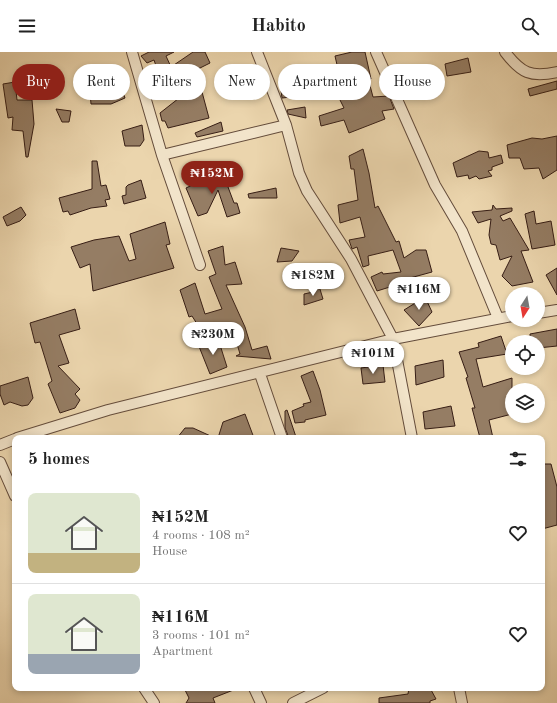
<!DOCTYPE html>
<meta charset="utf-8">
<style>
:root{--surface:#fff;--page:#f2f2f2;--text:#222;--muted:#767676;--line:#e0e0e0;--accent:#8f2418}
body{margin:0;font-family:"Old Standard TT",serif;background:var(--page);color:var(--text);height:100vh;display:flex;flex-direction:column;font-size:15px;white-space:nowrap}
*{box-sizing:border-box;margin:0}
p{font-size:13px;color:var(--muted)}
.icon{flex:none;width:22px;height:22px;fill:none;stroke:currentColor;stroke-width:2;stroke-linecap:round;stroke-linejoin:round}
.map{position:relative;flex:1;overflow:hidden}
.side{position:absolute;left:12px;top:383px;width:533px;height:256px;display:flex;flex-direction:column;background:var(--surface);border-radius:8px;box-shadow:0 2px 6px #0003}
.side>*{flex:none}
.guide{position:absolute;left:12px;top:12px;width:533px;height:36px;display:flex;gap:8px}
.needle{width:26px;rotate:191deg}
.buttons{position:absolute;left:505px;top:235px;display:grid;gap:8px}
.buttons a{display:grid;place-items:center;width:40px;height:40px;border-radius:50%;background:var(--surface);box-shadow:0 2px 6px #0003;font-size:20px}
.price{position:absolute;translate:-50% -34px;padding:0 9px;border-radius:14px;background:#fff;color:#222;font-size:13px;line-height:26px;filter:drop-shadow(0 1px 2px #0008)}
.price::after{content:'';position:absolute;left:50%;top:24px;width:12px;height:9px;margin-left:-6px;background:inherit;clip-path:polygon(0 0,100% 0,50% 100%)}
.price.current{background:var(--accent);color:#fff}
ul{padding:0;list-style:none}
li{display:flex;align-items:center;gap:12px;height:100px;padding:0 16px}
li+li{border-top:1px solid var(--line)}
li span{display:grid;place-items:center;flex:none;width:112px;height:80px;border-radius:8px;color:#555}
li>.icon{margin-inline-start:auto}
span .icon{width:48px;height:48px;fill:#fffc;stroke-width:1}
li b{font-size:17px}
h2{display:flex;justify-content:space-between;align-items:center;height:48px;padding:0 16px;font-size:17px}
.chip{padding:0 14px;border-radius:18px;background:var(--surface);box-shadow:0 2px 6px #0003;font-size:14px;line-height:36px}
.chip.current{background:var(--accent);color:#fff}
header{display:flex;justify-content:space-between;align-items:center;height:52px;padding:0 16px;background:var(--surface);font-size:18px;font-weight:600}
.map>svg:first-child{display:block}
.building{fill:#957d64;stroke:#371e15}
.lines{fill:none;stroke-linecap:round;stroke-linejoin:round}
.minor-casing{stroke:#644c3b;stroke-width:12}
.minor{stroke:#f2e4ca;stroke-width:10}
</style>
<header><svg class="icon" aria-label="menu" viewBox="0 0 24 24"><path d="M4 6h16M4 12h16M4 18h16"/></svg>Habito<svg class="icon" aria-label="search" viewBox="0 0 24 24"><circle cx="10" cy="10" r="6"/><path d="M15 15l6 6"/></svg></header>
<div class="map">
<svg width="557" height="651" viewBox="0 0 557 651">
<rect width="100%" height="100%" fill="#ebd5ad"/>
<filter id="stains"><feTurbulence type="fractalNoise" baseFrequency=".005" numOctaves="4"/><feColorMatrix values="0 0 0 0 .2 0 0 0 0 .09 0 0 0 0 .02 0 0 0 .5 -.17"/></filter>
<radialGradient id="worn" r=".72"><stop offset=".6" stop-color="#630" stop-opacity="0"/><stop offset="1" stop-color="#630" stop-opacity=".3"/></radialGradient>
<!-- building -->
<path class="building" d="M149 0H174L166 4 171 15 193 0H205L210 11 190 21 196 30 157 46 154 37 163 34 154 8 147 11 141 4Z
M352 0H365L371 27 368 26 373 45 389 44 394 57 382 59 385 67 349 81 344 68 321 74 319 64 344 56 331 30 340 26 335 4Z
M468 6 471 20 447 24 445 12Z
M557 29V37L530 44 528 37Z
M15 30 17 48H32L34 72 28 105H26L23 79 12 78 13 65 8 66 3 32Z
M197 32 202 40 209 66 168 76 165 69H162L160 61Z
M121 35 125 46 111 52H91L90 40Z
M291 36V45L282 46 281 39Z
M305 55 306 66 288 62 287 58Z
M56 57 71 59 69 70H62Z
M221 70 223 79 197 85 195 81Z
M142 73 144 88 140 94H125L122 79Z
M557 84V118L543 127 539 116 524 117 520 106H509L507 93 532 86 542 87Z
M363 97 369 121 375 156 378 154 396 190 399 189 404 206 416 198H426L432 220 410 226 412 237H394L393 234 377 239 371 225 382 220 383 222 401 220 393 198 368 204 369 213 363 215 357 195 352 197 349 188 365 185 360 165 340 171 338 153 358 148 354 117H351L349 104Z
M479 99 488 100 489 106 501 103 503 111 492 115V118L488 119 492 124 479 127 476 124 469 127 468 123 457 125 453 111Z
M92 109H97L101 134 106 133 110 147 105 148 107 154 91 156 70 163 68 159 63 160 59 146 92 137Z
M222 119 234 151H237L240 161 227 165 218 138 207 161 198 164 186 136Z
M141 128 146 146 124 152 122 144 126 143V135L128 133Z
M276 136 277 146H249L248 142Z
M493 153 496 157 512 156V159L500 164 503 169 510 166 529 198 521 199 533 230 512 234 502 224 512 204 500 208 496 193 491 192 489 183 491 167 478 171 472 160 492 158Z
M21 155 26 163 20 169 7 174 3 165Z
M534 159 536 172 551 169 555 193 532 197 525 162Z
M165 170 170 192 166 193 174 216 93 239 90 212 80 216 71 195 94 188 119 184 129 209 136 207 130 182Z
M223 194 225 213 235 210 242 232 226 233 245 275 252 298 267 294 271 307 236 304 240 302 232 275 206 286 192 264 189 265 180 238 195 231 205 262 222 257 209 225 216 222 208 199Z
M281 196 299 199 292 209 277 210Z
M557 216V243L546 223Z
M319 234 323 247 304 253V242L313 240Z
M425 245 432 260 419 274 404 258Z
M75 257 80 277 59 283 69 311 58 314 80 337 75 342 80 348 75 356 60 361 48 332 52 329 40 290 35 291 30 271Z
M557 277V294L538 296V290H530V282Z
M501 284 507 302 476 307 483 335 512 326V362L489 368 493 386H480L472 356H475L466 326 468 325 459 300 479 295 478 291Z
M215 286 221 296 227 315 210 322 198 292Z
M443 308 444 325 416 333 415 314Z
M383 313 385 330 363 332 361 316Z
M313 319 320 338 326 363 305 368V370L295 371 292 359 304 354 303 352 311 350 301 324Z
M28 325 33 346 28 353 22 354 10 350 4 353 0 342V334Z
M451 354 455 374 425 377 423 360Z
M287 358 296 385 289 386 285 376V359Z
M245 362 254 386H218L223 370Z
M185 376H193L215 386H177Z
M542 412H551L557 435V473L542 477Z
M184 636H236V637L213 646 215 651H186L189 646Z
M409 636H430L436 647 430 649V651H379V646L408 642Z"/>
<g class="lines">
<!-- minor casing -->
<g class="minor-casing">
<path id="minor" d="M132 0 162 103 200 213
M257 0 286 73 299 121 307 139 351 207 393 287 412 386
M376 0 435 133 462 179 498 266
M505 0C521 21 531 26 557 20
M162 103 286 73
M538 261 557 258
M260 322 282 386
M17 386 108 358 393 287 512 264
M0 393 15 387
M0 410 15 444
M144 636 154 651
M254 636 261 651
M459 636 462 651
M293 651 323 636"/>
</g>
<!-- minor -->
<use href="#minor" class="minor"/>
</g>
<rect width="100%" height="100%" filter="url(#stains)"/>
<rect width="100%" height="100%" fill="url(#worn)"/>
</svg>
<div class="buttons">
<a><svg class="needle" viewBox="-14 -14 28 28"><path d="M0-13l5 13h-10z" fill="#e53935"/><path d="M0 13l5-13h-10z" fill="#767676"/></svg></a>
<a><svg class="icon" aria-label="locate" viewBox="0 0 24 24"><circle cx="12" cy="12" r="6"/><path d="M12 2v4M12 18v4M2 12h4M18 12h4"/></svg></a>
<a><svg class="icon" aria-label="layers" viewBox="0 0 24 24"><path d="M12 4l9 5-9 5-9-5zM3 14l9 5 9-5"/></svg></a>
</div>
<b class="price current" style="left:212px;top:143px">₦152M</b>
<b class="price" style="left:313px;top:245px">₦182M</b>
<b class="price" style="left:419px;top:259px">₦116M</b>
<b class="price" style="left:213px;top:304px">₦230M</b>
<b class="price" style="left:373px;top:323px">₦101M</b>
<div class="guide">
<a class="chip current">Buy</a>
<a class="chip">Rent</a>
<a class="chip">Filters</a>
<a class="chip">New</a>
<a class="chip">Apartment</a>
<a class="chip">House</a>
</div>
<section class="side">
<h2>5 homes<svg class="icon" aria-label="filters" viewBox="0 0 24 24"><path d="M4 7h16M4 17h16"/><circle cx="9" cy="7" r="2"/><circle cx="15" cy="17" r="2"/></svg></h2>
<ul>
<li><span style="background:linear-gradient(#dfe7d0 75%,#c2b280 0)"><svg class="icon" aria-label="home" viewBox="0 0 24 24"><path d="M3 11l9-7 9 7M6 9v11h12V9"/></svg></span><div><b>₦152M</b><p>4 rooms · 108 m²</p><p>House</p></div><svg class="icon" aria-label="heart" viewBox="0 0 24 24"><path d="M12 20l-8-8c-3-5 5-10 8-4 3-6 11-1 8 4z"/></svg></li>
<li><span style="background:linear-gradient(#dfe7d0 75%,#9aa5b1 0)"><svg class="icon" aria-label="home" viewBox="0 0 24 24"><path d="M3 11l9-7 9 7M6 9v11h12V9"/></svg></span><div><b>₦116M</b><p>3 rooms · 101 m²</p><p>Apartment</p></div><svg class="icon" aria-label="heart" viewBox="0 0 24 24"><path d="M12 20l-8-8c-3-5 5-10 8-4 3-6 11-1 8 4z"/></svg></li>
</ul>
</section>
</div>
